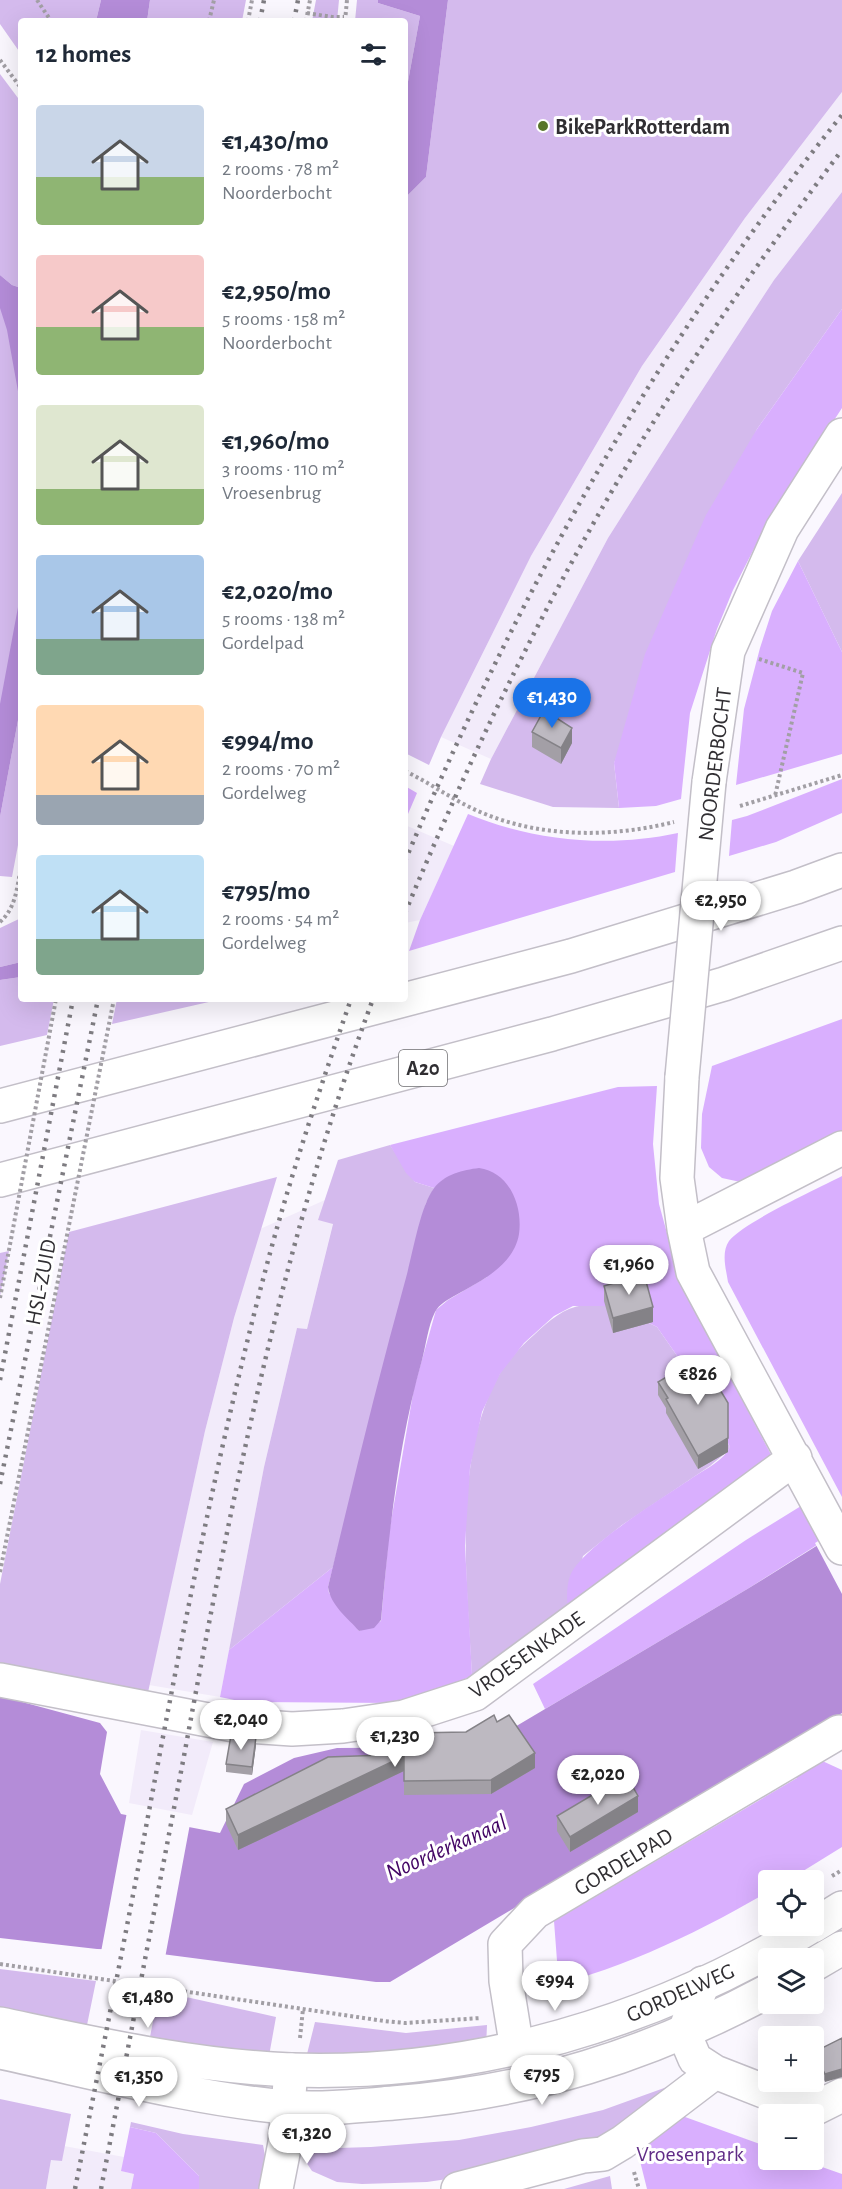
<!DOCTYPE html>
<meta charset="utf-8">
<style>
:root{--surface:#fff;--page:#f2f2f3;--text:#1f2937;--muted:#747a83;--accent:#1a73e8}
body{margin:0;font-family:"Alegreya Sans",sans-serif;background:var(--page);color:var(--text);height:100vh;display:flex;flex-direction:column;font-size:22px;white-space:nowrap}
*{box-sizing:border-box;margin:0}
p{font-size:20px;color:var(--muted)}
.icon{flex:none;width:33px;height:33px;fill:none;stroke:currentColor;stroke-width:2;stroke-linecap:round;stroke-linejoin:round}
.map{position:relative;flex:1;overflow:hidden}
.side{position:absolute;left:18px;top:18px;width:390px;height:984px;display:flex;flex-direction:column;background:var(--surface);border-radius:6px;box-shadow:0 6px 24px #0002}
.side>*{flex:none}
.tools{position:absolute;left:758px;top:1870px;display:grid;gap:12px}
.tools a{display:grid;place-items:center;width:66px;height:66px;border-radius:6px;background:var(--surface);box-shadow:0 6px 24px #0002;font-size:30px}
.price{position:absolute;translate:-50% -51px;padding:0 14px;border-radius:21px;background:#fff;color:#222;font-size:20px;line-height:39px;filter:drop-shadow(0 2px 3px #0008)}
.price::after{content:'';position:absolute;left:50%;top:36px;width:18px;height:14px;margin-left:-9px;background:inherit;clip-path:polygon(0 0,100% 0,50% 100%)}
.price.active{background:var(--accent);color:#fff}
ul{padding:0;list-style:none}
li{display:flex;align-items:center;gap:18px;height:150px;padding:0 18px}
li span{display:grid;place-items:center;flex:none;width:168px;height:120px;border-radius:6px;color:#555}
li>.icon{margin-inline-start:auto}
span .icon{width:72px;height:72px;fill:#fffc;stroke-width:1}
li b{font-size:26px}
h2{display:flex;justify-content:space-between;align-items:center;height:72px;padding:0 18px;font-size:26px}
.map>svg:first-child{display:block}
.built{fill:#f2ebfa}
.green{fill:#d4baed}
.forest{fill:#d9affe}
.water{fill:#b48cd8}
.pier{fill:#faf7fe}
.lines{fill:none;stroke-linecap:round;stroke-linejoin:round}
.minor-casing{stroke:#c3bfc8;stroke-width:36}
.major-casing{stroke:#c3bfc8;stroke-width:36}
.highway-casing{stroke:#c3bfc8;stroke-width:36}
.path{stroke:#a29fa5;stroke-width:4;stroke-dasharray:3 3;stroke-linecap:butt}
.minor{stroke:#fff;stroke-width:33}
.major{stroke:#fff;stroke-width:33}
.highway{stroke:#fff;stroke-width:33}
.rail{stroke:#7e7c81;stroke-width:4.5;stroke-dasharray:3 6;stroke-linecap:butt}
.minor-bridge-casing{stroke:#c3bfc8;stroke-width:36;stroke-linecap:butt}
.path-bridge{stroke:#a29fa5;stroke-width:4;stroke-dasharray:3 3;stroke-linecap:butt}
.minor-bridge{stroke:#fff;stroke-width:33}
.wall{fill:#a39fa6}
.shaded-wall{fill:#848287}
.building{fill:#bdb9c1;stroke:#848287;stroke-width:1.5}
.poi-dot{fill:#58752a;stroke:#fff;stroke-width:2}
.labels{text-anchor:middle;stroke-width:6;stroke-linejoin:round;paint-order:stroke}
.shield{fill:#fff;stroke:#6e6d70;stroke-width:1.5}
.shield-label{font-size:21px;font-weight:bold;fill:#302e32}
.poi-label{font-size:22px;font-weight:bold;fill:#302e32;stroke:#fff;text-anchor:start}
.street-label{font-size:22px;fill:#302e32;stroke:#fff}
.park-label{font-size:22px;fill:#612d87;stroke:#fff}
.water-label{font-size:24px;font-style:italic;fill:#420464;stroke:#fff}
</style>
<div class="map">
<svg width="842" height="2189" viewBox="0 0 842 2189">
<rect width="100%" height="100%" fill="#faf7fe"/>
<!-- built -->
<path class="built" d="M842 92V192L774 280 693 404 608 538 491 759 441 737 531 556 642 366 745 218Z
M405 825 454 846 420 920 405 923Z
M325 1200 319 1220 333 1223 307 1329 297 1328 264 1467 220 1697 149 1685 205 1431 234 1318 260 1229Z
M141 1730 213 1742 192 1815 129 1803Z
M64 2146 124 2157 122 2171 134 2174 131 2189H46L51 2160H62Z"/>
<!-- green -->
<path class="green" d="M0 0H101L96 21H21V54L0 24Z
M150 0H246L242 21H147Z
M316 0H339L337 21H312Z
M357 0H378V3L420 16 405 98V21H355Z
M448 0H842V92L745 218 642 366 531 556 441 737 429 765 405 753V198L426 177Z
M0 74 21 102V288L12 285 0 275Z
M842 192V309L757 429 614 763 619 808 553 807 480 784 491 759 608 538 693 404 774 280Z
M0 285 21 299V651L0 769Z
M842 493V652L798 561Z
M21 704V829L12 877 0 876V817Z
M21 918V962L0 967V928Z
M21 977V999H54L47 1035 0 1046V980Z
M117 999H222L112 1024Z
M390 1145 415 1182 434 1188 426 1203 333 1567 229 1650 264 1467 297 1328 307 1329 333 1224 318 1220 338 1160Z
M277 1177 234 1318 205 1431 147 1697 0 1670V1584L69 1232Z
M9 1251 0 1296V1253Z
M584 1305 609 1306 631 1314 657 1327 696 1383 730 1447 728 1451 710 1466 622 1525 583 1556 568 1612 472 1675C467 1582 452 1459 499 1375 508 1360 522 1345 535 1334 550 1320 563 1308 584 1305Z
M0 1969 96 1981 87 2025 0 2010Z
M159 1991 276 2017 269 2056 149 2042Z
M315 2022 406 2033 487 2025 486 2048 306 2058Z
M678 2083 599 2139 495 2172 427 2182 362 2184 337 2182 312 2171 304 2159 305 2149 371 2147 459 2140 531 2127 603 2110Z
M0 2099 71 2114 62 2161 51 2160 46 2189H0Z
M131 2122 183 2134 263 2145 266 2161 261 2189H199V2176L156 2133 130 2127Z
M610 2176 612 2189H564Z"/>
<!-- forest -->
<path class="forest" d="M842 309V408L768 521 733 590 717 629 690 713 681 799 656 806 619 808 614 763 645 654 706 515 757 429Z
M798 561 842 652V754L736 785 744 709 760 648 772 611Z
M842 779V813L776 842 729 856 732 820 747 816Z
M405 786 417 793 405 821Z
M468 814C534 841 608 848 678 833L675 872 409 951 420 920Z
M842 1019V1133L745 1183 722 1178 709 1167 701 1148 702 1114 712 1066Z
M657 1086 653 1144 659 1204 681 1284 776 1464 568 1612C567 1601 566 1587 570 1576 582 1546 666 1496 695 1476 706 1469 724 1460 730 1447L696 1383 657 1327 631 1314 609 1306H573L554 1316 524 1343 500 1374 482 1412 470 1468 465 1546 472 1675 444 1691 393 1703 244 1702 220 1697 229 1650 333 1567 328 1587 329 1593 359 1631 381 1621 389 1533 414 1388 436 1310 448 1300 487 1277 444 1179 434 1188 415 1182 406 1173 390 1145 618 1087Z
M842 1176V1497L728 1282C726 1269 721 1253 729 1241 744 1222 817 1189 842 1176Z
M801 1506 820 1543 749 1588 545 1709 533 1684 746 1540Z
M818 1759 842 1770V1847L787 1881H768V1892C690 1937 616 1972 528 1992L526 1978 558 1974 554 1921 797 1778 794 1772Z
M674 2113 768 2147V2160H802L842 2174V2189H647L635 2141Z
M130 2127 156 2133 199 2176V2189H131L134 2174 121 2171Z"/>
<!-- water -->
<path class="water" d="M101 0H150L147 21H96Z
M378 0H448L426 177 405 198V98L420 16 378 3Z
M0 275 12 285 21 288V408L7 330 0 308Z
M21 591V704L0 817V704Z
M21 962V977L0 980V967Z
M479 1168C509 1172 523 1205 519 1234 514 1265 481 1281 456 1295 449 1299 439 1304 435 1312 428 1326 426 1345 422 1360 398 1445 389 1533 381 1620L374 1628 359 1631C347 1617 331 1606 328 1587 353 1482 378 1378 407 1274 413 1251 421 1205 434 1188 445 1174 463 1170 479 1168Z
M842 1530V1713L390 1982H376L131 1950 97 1949 0 1938V1696L100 1723 107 1732 100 1774 121 1814 220 1833 244 1784 294 1758 337 1748 481 1747 749 1588Z"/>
<!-- pier -->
<path class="pier" d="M842 1527V1594L815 1543Z
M127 1812 190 1824 165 1958 131 1953 101 1952Z"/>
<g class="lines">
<!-- minor casing -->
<g class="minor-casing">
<path id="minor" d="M709 782 728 651 782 529 842 435
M682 1077 677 1178 684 1229 693 1272 842 1548
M684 1229 842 1148
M0 1680 234 1725 292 1729 343 1726 404 1717 475 1694 795 1458
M703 1983 684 2033 695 2059 715 2072 812 2110 842 2095
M517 2049 506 1981 505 1944 535 1912 839 1732
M276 2189 285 2143 291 2070
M458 2189 583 2156 603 2154 623 2142 715 2072"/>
</g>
<!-- major casing -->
<g class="major-casing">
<path id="major" d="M813 1926 842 1908
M813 1965 842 1948
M0 2024C96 2044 192 2066 291 2070 476 2076 655 2022 812 1926
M0 2052C94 2072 189 2098 285 2107 320 2110 358 2106 393 2103 531 2092 647 2056 768 1991"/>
</g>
<!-- highway casing -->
<g class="highway-casing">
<path id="highway" d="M0 1106 571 956 796 887 842 870
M0 1180 552 1034 724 984 842 943"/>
</g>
<!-- path -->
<path class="path" d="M37 0 51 21
M307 13 332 17H344
M209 21 214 0
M248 21 252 0
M306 21 310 0
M345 21 347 0
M0 60 21 88
M759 659 803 673 775 796
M405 771C430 783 453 800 478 811 539 838 610 838 674 822
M740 806 842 775
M0 922C16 908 17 887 21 867
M832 1876 842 1870
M0 1964 384 2021 405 2023 481 2018
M795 2011 807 2004
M300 2038 303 2009
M634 2172 639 2189"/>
<!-- minor -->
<use href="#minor" class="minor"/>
<!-- major -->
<use href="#major" class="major"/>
<!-- highway -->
<use href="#highway" class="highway"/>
<!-- rail -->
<path class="rail" d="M260 21 264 0
M294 21 298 0
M405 861C518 594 659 340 842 115
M405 913C467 764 537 618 619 479 686 365 762 256 842 150
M0 1380 73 999
M0 1484 98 999
M75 2189C99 2068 123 1948 146 1827 181 1640 217 1453 266 1268 290 1177 320 1088 351 999
M101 2189 184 1756C231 1501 282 1243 373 999"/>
<!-- minor-bridge casing -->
<g class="minor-bridge-casing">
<path id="minor-bridge" d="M682 1077 709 782"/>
</g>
<!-- path-bridge -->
<path class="path-bridge" d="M0 1298 56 999
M0 1572 114 999"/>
<!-- minor-bridge -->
<use href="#minor-bridge" class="minor-bridge"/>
</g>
<!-- wall -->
<path class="wall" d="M532 732 572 743 561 764 532 747Z
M604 1286 653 1322 613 1333 604 1301Z
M658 1382 728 1452 698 1469 666 1413V1408L658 1395Z
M497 1722 535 1768 491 1794 404 1795V1771L238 1850 226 1824V1809L411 1754 466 1732Z
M256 1745 252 1775 226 1772V1764Z
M638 1812 570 1852 557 1831V1816Z
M842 2038 825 2082 814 2060V2052Z"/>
<!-- shaded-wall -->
<path class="shaded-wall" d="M572 728V743L561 764V748Z
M653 1307V1322L613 1333V1318Z
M728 1438V1452L698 1469V1456Z
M256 1737V1745L252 1775V1767Z
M535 1753V1768L491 1794V1780Z
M404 1756V1771L238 1850V1835Z
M638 1796V1812L570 1852V1837Z
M842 2069V2077L825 2082V2074Z"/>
<!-- building -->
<path class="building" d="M544 710 572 728 561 748 532 732Z
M644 1274 653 1307 613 1318 604 1286Z
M690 1363 694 1369 704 1363 728 1403V1438L698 1456 666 1399 668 1398 658 1382Z
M494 1715 497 1722 509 1715 535 1753 491 1780 404 1781V1756L238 1835 226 1809 328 1757 412 1754 411 1733 466 1732Z
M231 1735 256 1737 252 1767 226 1764Z
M626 1775 638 1796 570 1837 557 1816Z
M842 2038V2069L825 2074 814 2052Z"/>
<!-- markers -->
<circle class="poi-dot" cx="543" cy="126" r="6"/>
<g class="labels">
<!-- shield labels -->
<rect class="shield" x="399" y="1050" width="48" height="36" rx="4.5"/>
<g class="shield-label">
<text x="423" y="1075">A20</text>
</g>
<!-- poi labels -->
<g class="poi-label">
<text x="555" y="134">BikeParkRotterdam</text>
</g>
<!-- street labels -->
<g class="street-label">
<text transform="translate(714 764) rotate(-83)" y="8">NOORDERBOCHT</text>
<text transform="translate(40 1282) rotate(-79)" y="8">HSL-ZUID</text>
<text transform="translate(526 1654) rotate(-35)" y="8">VROESENKADE</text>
<text transform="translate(623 1861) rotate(-31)" y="8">GORDELPAD</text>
<text transform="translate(680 1992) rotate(-24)" y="8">GORDELWEG</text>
</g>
<!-- park labels -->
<g class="park-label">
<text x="690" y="2161">Vroesenpark</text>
</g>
<!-- water labels -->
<g class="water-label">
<text transform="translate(446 1847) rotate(-24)" y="8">Noorderkanaal</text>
</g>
</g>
</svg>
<div class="tools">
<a><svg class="icon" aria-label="locate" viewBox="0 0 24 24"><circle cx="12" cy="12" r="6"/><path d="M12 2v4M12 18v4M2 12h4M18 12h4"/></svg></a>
<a><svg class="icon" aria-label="layers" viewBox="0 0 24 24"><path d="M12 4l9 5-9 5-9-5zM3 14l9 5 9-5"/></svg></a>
<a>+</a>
<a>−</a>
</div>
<b class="price active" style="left:552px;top:729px">€1,430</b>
<b class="price" style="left:721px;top:932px">€2,950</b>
<b class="price" style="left:629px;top:1296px">€1,960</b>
<b class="price" style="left:698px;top:1406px">€826</b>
<b class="price" style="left:241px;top:1751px">€2,040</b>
<b class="price" style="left:395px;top:1768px">€1,230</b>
<b class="price" style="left:598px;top:1806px">€2,020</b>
<b class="price" style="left:555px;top:2012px">€994</b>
<b class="price" style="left:148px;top:2029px">€1,480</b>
<b class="price" style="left:542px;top:2106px">€795</b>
<b class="price" style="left:139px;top:2108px">€1,350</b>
<b class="price" style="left:307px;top:2165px">€1,320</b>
<section class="side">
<h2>12 homes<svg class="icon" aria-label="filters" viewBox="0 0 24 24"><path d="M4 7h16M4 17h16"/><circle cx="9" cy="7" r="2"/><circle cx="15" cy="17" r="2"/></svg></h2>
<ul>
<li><span style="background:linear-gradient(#c9d6e8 60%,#8fb573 0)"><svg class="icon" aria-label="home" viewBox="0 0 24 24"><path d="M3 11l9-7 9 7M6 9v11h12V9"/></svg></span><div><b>€1,430/mo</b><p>2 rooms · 78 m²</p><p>Noorderbocht</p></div></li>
<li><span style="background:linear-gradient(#f6c9c9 60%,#8fb573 0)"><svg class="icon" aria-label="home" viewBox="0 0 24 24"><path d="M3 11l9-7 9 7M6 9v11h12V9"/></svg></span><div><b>€2,950/mo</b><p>5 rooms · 158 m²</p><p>Noorderbocht</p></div></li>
<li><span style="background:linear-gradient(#dfe7d0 70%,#8fb573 0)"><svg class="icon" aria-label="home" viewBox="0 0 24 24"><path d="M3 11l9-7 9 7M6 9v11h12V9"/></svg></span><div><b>€1,960/mo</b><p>3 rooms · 110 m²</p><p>Vroesenbrug</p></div></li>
<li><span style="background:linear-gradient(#a9c7e8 70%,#7fa58c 0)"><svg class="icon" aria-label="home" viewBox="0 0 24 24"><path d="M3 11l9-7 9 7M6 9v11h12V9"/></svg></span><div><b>€2,020/mo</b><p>5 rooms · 138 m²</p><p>Gordelpad</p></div></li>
<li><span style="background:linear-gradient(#ffd9b3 75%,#9aa5b1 0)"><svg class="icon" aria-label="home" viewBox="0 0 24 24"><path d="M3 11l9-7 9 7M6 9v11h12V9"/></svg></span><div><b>€994/mo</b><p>2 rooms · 70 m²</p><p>Gordelweg</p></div></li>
<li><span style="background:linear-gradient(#bfe0f5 70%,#7fa58c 0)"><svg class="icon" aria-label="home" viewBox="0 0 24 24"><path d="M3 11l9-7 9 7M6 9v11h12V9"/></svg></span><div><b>€795/mo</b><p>2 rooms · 54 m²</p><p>Gordelweg</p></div></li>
</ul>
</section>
</div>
